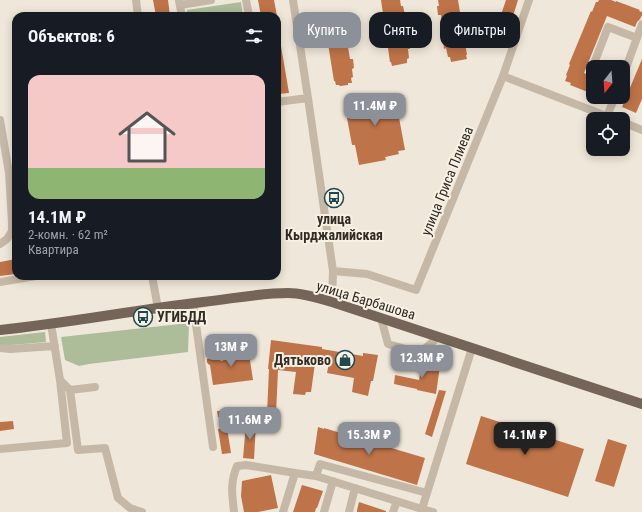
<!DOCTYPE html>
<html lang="ru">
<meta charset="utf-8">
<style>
:root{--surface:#171b24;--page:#20242c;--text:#f1f3f6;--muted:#9ea1a6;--line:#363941;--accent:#8c9099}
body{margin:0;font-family:"Roboto Condensed",sans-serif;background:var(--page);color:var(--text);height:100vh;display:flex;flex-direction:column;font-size:15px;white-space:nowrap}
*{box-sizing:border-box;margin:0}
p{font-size:13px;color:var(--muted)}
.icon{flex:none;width:22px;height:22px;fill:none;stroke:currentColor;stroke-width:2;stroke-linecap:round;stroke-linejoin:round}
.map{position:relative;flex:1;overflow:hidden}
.details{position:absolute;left:12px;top:12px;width:269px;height:268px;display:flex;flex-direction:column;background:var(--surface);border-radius:12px;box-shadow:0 2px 10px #0003}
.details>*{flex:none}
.top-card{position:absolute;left:293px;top:12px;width:289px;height:36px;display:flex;gap:8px}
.needle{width:26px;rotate:197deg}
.buttons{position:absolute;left:586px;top:60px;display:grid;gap:8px}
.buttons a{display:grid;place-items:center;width:44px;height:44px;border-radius:8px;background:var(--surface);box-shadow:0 2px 10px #0003;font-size:20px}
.price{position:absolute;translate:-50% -34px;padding:0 9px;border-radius:8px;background:var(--accent);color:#fff;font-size:13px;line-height:26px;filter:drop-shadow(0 1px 2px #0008)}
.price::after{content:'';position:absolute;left:50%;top:24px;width:12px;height:9px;margin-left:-6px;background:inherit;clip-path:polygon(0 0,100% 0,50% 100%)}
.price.selected{background:#222;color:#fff}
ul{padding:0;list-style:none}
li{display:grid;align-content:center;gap:8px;height:212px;padding:0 16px}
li+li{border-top:1px solid var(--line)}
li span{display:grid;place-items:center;height:124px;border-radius:12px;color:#555}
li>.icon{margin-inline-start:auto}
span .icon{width:72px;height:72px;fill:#fffc;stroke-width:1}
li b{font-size:17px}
h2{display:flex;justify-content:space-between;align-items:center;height:48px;padding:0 16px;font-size:17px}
.chip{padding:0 14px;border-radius:12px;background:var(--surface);box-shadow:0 2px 10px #0003;font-size:14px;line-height:36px}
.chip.selected{background:var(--accent);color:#fff}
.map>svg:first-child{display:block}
.green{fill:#adbd9a}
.building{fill:#be7348}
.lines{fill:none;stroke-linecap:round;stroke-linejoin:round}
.minor{stroke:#c6b8a6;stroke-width:8}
.major{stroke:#746558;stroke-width:10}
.labels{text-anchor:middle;stroke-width:4;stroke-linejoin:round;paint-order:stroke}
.street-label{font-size:14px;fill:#332c26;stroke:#f7f1e4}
.poi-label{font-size:14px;font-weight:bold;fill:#332c26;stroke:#f7f1e4}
</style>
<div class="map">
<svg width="642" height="512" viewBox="0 0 642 512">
<rect width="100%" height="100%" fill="#efe7d9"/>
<!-- green -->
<path class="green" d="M241 2 243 16H187V10Z
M189 323 188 352 89 364 79 366 65 360 61 337Z
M45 332 46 342 0 346V337Z"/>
<!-- building -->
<path class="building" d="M153 0H168L170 16H156Z
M258 0H274L277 16H261Z
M381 0H400L401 6H403L405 15 402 16 405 30 406 40H409L410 49H408L409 58 407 59V63L392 66 391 62H390Z
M438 0H458L467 55H466L467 59 451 62 450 57H448L446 48 444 49 443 40 445 39 441 15H438L437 6H439Z
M506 0H518L504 45 492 41Z
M599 0H611L616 2V1L640 10 639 11 642 12V15L640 19 637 22 635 27 607 16 584 73 593 77V94L570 85 571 83 565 81 567 76 566 75 570 65 569 64 591 11 592 12 596 2H598Z
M335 12 336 13H340L341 18 343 17 345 26H347L349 35H346L350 59H353L354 68 352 69 353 77 351 78 352 83H348V85L340 86 339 85H336L335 81H334L324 19H325V15H328V13Z
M277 40H280L289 93 277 94Z
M642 59V99L636 113 622 107Z
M374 93 375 96 388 94 389 97 395 96 405 150 398 151 399 154 385 157 386 160 359 165 355 145H352L347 118 350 117 347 97Z
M16 259V274L0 276V262Z
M271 340 322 347V349L363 356V353L378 355 373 381H371L368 396 352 392 354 378 327 373 330 358 316 356 311 392H306L305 395 293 394 296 372 278 370 276 415 267 414 269 369H268Z
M228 350H230L237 354V357L247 355 248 353H251L254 355 253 358 250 360 253 380 213 385 210 365 208 364 207 362V359L210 358 223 361 222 355Z
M422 362 440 366 436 394 417 390V389L394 384 395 375 419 380Z
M439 390 446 391 432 437 425 434Z
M252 408 253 414 218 417 217 411Z
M481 416 584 449 568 497 466 464Z
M13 421 14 429 0 431V422Z
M256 423 254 459 243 458 246 424Z
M318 427 324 429V428L425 458 417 485 314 454Z
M227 428 231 453 222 454 218 429Z
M608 439 627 445 614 487 595 481Z
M271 475 278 508 258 512H244L241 496 242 481Z
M302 485 323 491 317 508H316L315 512H293Z
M359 502 386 511V512H357V510Z"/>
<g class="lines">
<!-- minor -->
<path class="minor" d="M136 0 138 16
M246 0 249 16
M293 0 308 98 333 271 332 302
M179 1 182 16
M180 5 211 0
M594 67 593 66 608 27 637 38
M503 76 614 119
M623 76 642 24
M277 102 308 98
M607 116 615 97
M0 120 9 173 12 222V231L7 239 0 244
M623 122 642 130
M333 271 367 274 416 290 503 76 529 0
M152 276 158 308
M0 282 36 276
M193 303 213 447
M381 318 388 344 420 353 438 337
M0 348 10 349 55 346
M60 380 70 390 78 450 105 448 118 498 130 508 142 512
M70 390 95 387
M0 449 67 443 60 380 51 324
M316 476 320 464 427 493
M234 512C232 494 230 483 237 466L246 465 295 473
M283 512 295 473 316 476 422 509
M324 512 333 481
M349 512 355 488
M393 512 397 501
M433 512 422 509 472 348"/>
<!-- major -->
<path class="major" d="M0 330C68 323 135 310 203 302 231 299 259 293 288 293 302 293 319 298 332 302L642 404"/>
</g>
<!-- icons -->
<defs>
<g id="bus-ring" transform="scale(1)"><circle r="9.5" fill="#f7f1e4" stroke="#1f4851" stroke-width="1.5"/><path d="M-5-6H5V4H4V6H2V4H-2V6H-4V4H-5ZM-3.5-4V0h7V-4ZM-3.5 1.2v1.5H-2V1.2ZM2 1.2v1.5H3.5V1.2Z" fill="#1f4851"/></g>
<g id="shop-ring" transform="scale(1)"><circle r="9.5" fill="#f7f1e4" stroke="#1f4851" stroke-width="1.5"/><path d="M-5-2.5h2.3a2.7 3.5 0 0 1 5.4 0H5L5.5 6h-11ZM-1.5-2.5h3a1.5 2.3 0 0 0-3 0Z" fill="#1f4851"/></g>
</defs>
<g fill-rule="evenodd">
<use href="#bus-ring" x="334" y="198"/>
<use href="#bus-ring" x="143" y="317"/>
<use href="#shop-ring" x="345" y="360"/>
</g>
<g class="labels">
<!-- street labels -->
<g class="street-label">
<text transform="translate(447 181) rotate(-68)" y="5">улица Гриса Плиева</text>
<text transform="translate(366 300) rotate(17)" y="5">улица Барбашова</text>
</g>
<!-- poi labels -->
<g class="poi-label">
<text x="334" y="224">улица<tspan x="334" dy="16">Кырджалийская</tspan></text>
<text x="157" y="322" text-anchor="start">УГИБДД</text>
<text x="331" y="365" text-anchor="end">Дятьково</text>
</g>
</g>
</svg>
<div class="buttons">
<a><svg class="needle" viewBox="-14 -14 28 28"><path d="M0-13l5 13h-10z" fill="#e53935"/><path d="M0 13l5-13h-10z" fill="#9ea1a6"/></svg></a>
<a><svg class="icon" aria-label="locate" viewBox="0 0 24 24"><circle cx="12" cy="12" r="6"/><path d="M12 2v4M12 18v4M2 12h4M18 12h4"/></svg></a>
</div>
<b class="price" style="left:375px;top:127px">11.4M ₽</b>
<b class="price" style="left:231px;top:368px">13M ₽</b>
<b class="price" style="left:422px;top:379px">12.3M ₽</b>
<b class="price" style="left:250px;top:441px">11.6M ₽</b>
<b class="price" style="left:369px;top:456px">15.3M ₽</b>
<b class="price selected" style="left:525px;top:456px">14.1M ₽</b>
<div class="top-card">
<a class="chip selected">Купить</a>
<a class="chip">Снять</a>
<a class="chip">Фильтры</a>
</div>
<section class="details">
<h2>Объектов: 6<svg class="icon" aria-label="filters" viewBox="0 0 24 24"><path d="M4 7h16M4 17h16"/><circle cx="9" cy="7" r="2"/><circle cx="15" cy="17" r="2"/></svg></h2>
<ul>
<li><span style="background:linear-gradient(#f6c9c9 75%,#8fb573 0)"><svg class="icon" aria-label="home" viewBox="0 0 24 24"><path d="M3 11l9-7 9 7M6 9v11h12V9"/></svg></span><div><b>14.1M ₽</b><p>2-комн. · 62 m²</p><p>Квартира</p></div></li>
</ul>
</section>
</div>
